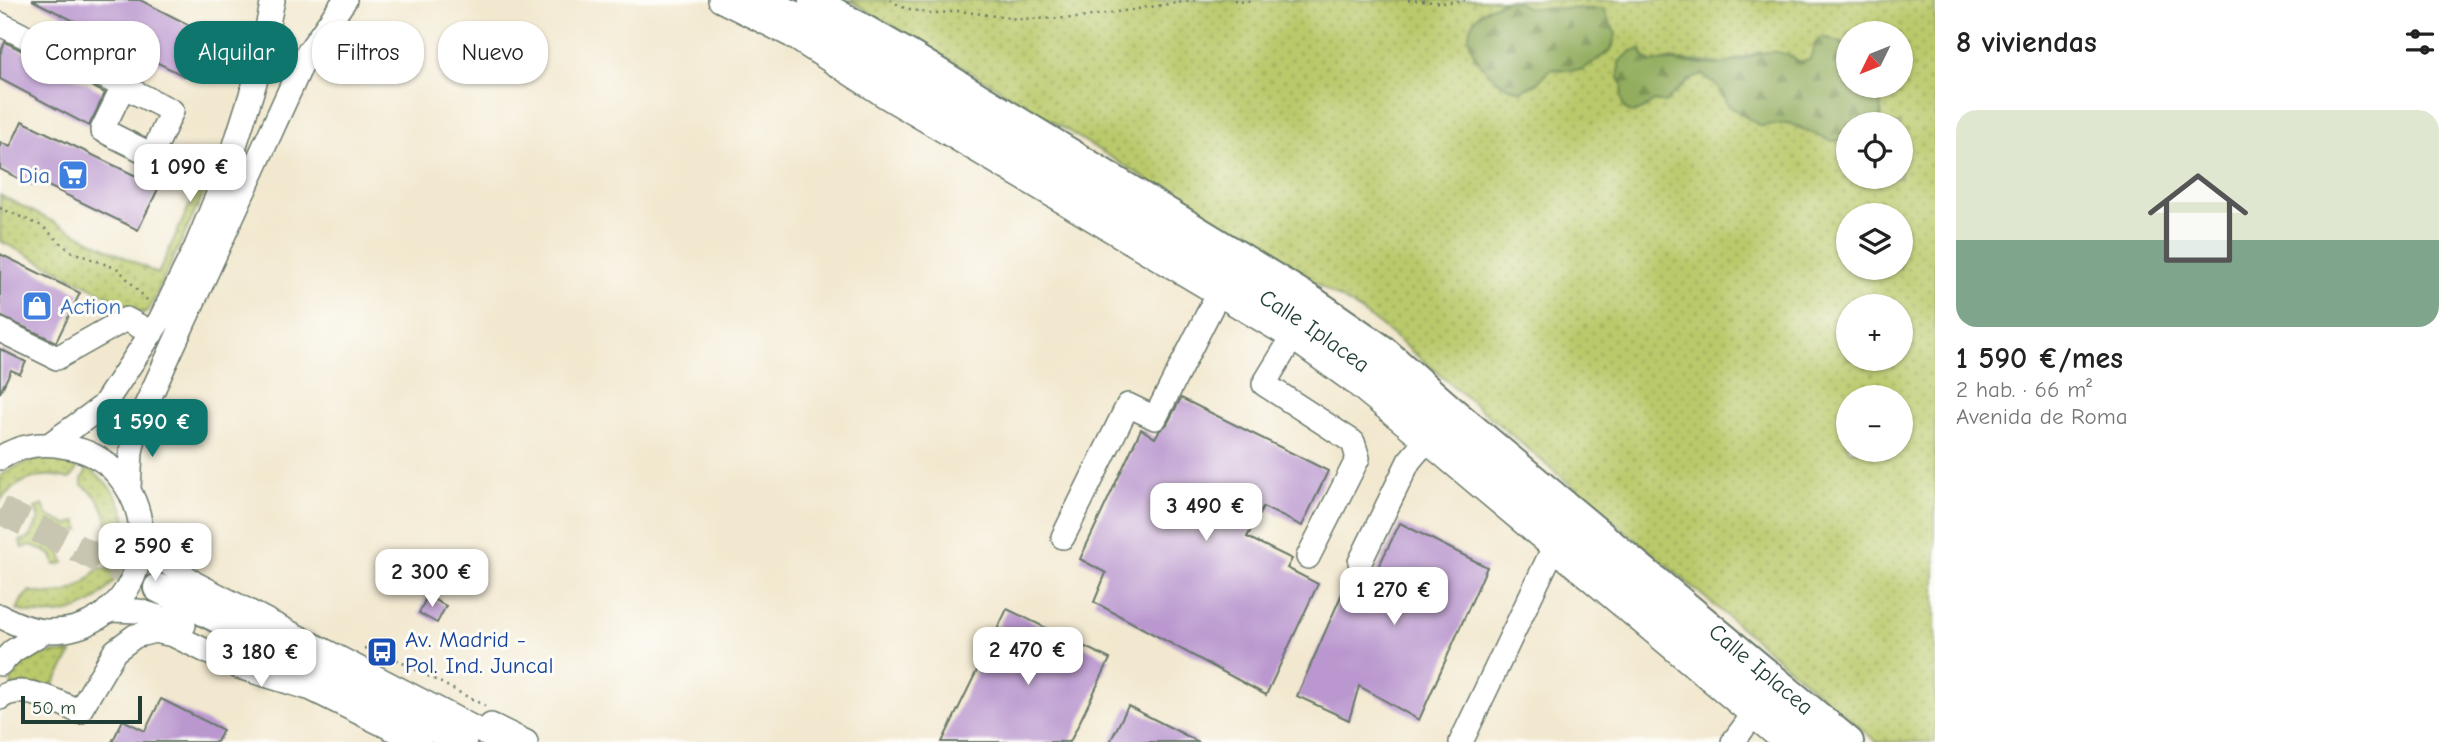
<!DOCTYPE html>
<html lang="es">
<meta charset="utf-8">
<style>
:root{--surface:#fff;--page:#f6f6f6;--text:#222;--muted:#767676;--accent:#0f766e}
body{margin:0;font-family:"Comic Neue",sans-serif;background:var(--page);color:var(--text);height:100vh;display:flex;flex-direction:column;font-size:26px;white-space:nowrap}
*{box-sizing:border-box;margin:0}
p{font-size:23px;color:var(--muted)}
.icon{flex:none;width:38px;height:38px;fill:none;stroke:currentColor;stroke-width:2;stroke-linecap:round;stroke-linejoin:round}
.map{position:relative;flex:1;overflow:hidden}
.sheet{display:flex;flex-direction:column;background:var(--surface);width:525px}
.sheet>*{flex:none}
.banner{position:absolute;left:21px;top:21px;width:665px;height:63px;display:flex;gap:14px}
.needle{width:46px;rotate:227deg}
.fabs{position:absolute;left:1836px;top:21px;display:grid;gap:14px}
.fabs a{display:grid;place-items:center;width:77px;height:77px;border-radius:50%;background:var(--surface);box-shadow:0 2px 5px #0004;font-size:35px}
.scale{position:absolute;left:21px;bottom:18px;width:121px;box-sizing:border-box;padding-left:7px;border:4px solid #1f3d34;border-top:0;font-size:19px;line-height:24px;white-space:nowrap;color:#1f3d34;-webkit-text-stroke:5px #fdfcf7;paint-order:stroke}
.price{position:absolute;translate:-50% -60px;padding:0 16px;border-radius:14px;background:#fff;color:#222;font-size:23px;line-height:46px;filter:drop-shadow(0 2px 4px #0008)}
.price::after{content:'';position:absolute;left:50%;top:42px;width:21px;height:16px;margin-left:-10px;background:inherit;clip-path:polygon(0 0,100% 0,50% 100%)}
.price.selected{background:var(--accent);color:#fff}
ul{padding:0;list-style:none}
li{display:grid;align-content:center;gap:14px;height:371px;padding:0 21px}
li span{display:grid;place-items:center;height:217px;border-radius:21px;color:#555}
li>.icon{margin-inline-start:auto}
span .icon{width:126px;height:126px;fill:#fffc;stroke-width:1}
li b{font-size:30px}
h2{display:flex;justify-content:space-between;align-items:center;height:84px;padding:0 21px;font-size:30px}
.chip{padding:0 24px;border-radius:28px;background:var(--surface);box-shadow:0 2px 5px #0004;font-size:24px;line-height:63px}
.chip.selected{background:var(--accent);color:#fff}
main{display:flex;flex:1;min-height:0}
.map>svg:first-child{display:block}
.grass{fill:url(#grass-dots);stroke:#6c8350;stroke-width:2;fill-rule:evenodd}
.forest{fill:url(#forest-firs);stroke:#59754a;stroke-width:2}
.building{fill:#ba97cf}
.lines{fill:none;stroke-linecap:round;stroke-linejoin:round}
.major-tunnel{stroke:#c8c6b0;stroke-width:28;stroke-dasharray:28 14;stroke-linecap:butt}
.minor-casing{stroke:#69796a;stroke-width:26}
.major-casing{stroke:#69796a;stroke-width:32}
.path{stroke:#69796a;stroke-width:2.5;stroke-dasharray:2 5;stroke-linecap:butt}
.minor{stroke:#fff;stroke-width:23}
.major{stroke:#fff;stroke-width:28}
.labels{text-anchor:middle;stroke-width:6;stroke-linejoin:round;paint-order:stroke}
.shop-label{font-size:23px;fill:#366cbe;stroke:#fdfcf7;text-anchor:end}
.street-label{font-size:23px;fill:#1f3d34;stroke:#fdfcf7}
.transit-label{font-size:23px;fill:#164399;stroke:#fdfcf7;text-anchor:start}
</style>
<main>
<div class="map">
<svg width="1935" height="742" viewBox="0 0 1935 742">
<defs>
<pattern id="grass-dots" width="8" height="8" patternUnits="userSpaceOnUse" patternTransform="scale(1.75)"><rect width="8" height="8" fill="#bac96b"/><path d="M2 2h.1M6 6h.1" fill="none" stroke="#97a459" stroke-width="1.8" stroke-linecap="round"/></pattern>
<pattern id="forest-firs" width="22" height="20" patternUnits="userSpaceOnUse" patternTransform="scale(1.75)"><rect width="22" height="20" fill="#93ad5f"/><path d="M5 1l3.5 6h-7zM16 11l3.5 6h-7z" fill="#778e4f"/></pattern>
</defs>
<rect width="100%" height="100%" fill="#fdfcf7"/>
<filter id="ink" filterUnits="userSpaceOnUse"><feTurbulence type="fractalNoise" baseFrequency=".0143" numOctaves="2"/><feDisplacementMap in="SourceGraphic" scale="14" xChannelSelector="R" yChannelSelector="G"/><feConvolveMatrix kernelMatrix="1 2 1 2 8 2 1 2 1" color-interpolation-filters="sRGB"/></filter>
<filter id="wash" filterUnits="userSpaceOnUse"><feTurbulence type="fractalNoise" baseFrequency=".00686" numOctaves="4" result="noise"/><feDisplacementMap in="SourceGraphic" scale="28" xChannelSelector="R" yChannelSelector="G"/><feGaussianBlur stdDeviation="1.57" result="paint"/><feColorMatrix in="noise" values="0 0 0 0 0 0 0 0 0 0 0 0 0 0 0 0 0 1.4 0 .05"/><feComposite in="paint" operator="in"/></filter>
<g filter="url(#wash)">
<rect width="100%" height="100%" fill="#f2e8cf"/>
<!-- grass -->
<path class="grass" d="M849 0H1506L1486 9 1474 57 1502 85 1537 83 1550 69 1582 70 1555 10 1528 8 1512 0H1935V742H1877L1384 328 1353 306 1006 93ZM1848 33H1900V86H1876L1882 115 1878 124H1900V177H1848V139L1831 141 1789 123 1760 126 1728 105 1716 84 1702 75 1687 81 1665 103 1654 100 1643 109 1633 113 1624 108C1618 87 1631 69 1641 50L1643 56 1652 63 1668 59 1722 64 1760 52 1800 62 1810 59 1815 44 1840 42 1848 51ZM1848 215H1900V268H1848ZM1848 306H1900V359H1848ZM1848 397H1900V450H1848Z
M197 189 205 191 150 308 144 314 0 241V195L158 274Z
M49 458 79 464 74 474 69 479C43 470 16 480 0 501V476C15 465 31 460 49 458Z
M88 468C125 494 134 524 122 567L112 562 105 555C113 529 106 499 82 485V479Z
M43 505 47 515 67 525 77 521 80 530 69 534 60 551 64 563 55 565 52 555 32 545 22 548 20 541 30 537 39 519 35 508Z
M98 568 107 569 118 574C96 612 57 621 17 610L22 599 30 591C55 599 84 591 98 568Z
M52 653H72L52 687 30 685 12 687 11 679C21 663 34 656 52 653Z"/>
<!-- forest -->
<path class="forest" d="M1506 0H1512L1528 8 1603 9 1616 34 1611 50 1582 70 1550 69 1537 83 1521 91C1515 89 1506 87 1501 83 1483 71 1460 44 1473 22 1480 10 1495 5 1506 0Z
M1822 37 1840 42 1848 51V86H1876C1881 98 1883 112 1878 124H1848V139L1831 141 1789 123 1760 126 1728 105 1716 84 1702 75 1687 81 1665 103 1654 101 1643 109 1633 113 1624 108 1621 97 1623 85 1619 78V62L1632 51 1641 49 1643 56 1652 63C1679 57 1699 67 1723 64 1754 60 1768 40 1800 62L1810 59 1815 44Z"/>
<g id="blocks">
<!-- building -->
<path class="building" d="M32 0H140L205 33 184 76Z
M5 42 105 93 89 126 0 79V54Z
M22 121 159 187 138 230 38 181 35 187 0 169V142L10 147Z
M0 254 80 293 56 342 0 316Z
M0 349 26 362 20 374 11 370 0 393Z
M1181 398 1328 471 1302 526 1263 507 1247 537 1292 559 1287 568 1318 584 1266 695 1094 602 1106 573 1080 559 1141 429 1155 438 1159 431 1167 424Z
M1400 523 1487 567 1419 720 1359 686 1349 720 1297 696 1351 573 1370 584Z
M427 596 446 606 437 623 419 613Z
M1007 609 1110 659 1070 742H942Z
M161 699 223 730 217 742H112L123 720 145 731Z
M1128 706 1199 742H1110Z"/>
</g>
</g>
<g filter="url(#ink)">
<use href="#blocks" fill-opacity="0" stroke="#69796a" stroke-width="2"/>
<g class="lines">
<!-- major-tunnel -->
<path class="major-tunnel" d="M0 510 158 588"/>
<!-- minor casing -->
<g class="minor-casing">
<path id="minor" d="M720 0 792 36 885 96 1292 338 1356 384 1426 441 1784 742
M0 24 172 111 152 155 102 130 123 87
M0 330 57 358 126 319 152 333
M1292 338 1264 384 1353 442 1358 458 1308 557
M50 444 103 406 160 320 196 247 225 177 256 79 273 0
M0 458C20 445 44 442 67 447 86 450 104 459 117 474 171 535 130 635 46 631 29 630 14 623 0 616
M129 488 131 452 137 425 305 57 345 0
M143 530 160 557 194 583 501 742
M1063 537 1128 405 1155 418 1218 294
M1360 562 1409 461 1426 441
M108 610 139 611 184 625
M0 664 13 651 45 631
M295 681 419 742
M0 698C20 682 60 702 79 712L115 651 135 636 155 631 173 635 239 667 308 688
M491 725 526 742
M1461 742 1553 549
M1733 742 1753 715"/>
</g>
<!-- major casing -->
<g class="major-casing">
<g id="major">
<path id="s1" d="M758 0 800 18 1228 273 1303 321 1369 368 1816 742"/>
<path id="s2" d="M813 0 911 56 1239 256 1314 302 1383 350 1451 410 1849 742"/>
<path d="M158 588 462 742"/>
</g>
</g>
<!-- path -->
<path class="path" d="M890 0 902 7 930 14 959 11 1018 19 1079 18 1195 0
M1234 0 1243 2 1252 0
M1408 0 1445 3 1465 0
M0 208 42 226 70 251 118 269 149 302
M364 648 382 652 487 707"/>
<!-- minor -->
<use href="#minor" class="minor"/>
<!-- major -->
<use href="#major" class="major"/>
</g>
</g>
<!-- icons -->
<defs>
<g id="supermarket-square" transform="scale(1.575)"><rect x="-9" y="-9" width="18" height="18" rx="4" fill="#3f7fe0" stroke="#fdfcf7"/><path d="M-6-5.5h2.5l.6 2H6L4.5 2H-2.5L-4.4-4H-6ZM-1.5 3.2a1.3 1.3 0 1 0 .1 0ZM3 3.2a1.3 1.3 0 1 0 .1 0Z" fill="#fff"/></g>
<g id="shop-square" transform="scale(1.575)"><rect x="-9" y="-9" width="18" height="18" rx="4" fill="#3f7fe0" stroke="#fdfcf7"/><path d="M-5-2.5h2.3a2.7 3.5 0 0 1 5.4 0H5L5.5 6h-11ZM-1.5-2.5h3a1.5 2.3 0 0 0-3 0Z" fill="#fff"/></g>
<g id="bus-square" transform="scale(1.575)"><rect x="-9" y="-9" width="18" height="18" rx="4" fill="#1a4fb4" stroke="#fdfcf7"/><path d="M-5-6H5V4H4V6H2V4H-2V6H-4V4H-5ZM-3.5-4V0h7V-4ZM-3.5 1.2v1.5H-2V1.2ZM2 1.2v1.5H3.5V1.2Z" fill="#fff"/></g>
</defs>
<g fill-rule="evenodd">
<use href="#supermarket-square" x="73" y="175"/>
<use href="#shop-square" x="37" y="306"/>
<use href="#bus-square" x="382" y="652"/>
</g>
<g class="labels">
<!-- shop labels -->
<g class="shop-label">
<text x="50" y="183">Dia</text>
<text x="60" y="314" text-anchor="start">Action</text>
</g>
<!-- street labels -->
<g class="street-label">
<text dy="8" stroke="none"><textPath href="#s1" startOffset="648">Calle Iplacea</textPath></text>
<text dy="8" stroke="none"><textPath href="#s2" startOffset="1164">Calle Iplacea</textPath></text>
</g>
<!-- transit labels -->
<g class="transit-label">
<text x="405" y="647">Av. Madrid -<tspan x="405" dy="26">Pol. Ind. Juncal</tspan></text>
</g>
</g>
</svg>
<div class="fabs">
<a><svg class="needle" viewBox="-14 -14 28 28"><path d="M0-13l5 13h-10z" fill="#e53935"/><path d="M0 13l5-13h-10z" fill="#767676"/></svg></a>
<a><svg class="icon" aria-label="locate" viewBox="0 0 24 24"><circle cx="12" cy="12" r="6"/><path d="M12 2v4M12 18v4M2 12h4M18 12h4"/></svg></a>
<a><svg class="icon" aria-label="layers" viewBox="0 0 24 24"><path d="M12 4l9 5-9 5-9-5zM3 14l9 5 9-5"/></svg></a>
<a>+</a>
<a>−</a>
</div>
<div class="scale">50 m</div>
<b class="price" style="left:190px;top:204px">1 090 €</b>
<b class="price selected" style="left:152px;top:459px">1 590 €</b>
<b class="price" style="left:1206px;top:543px">3 490 €</b>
<b class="price" style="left:155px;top:583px">2 590 €</b>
<b class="price" style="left:432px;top:609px">2 300 €</b>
<b class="price" style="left:1394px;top:627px">1 270 €</b>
<b class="price" style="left:1028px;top:687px">2 470 €</b>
<b class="price" style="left:261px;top:689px">3 180 €</b>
<div class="banner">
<a class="chip">Comprar</a>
<a class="chip selected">Alquilar</a>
<a class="chip">Filtros</a>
<a class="chip">Nuevo</a>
</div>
</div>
<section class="sheet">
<h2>8 viviendas<svg class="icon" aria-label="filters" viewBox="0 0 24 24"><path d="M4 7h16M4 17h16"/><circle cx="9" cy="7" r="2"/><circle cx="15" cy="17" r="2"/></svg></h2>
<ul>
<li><span style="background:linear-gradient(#dfe7d0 60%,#7fa58c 0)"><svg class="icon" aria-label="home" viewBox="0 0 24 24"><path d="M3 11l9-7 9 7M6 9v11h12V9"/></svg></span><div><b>1 590 €/mes</b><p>2 hab. · 66 m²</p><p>Avenida de Roma</p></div></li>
</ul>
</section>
</main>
